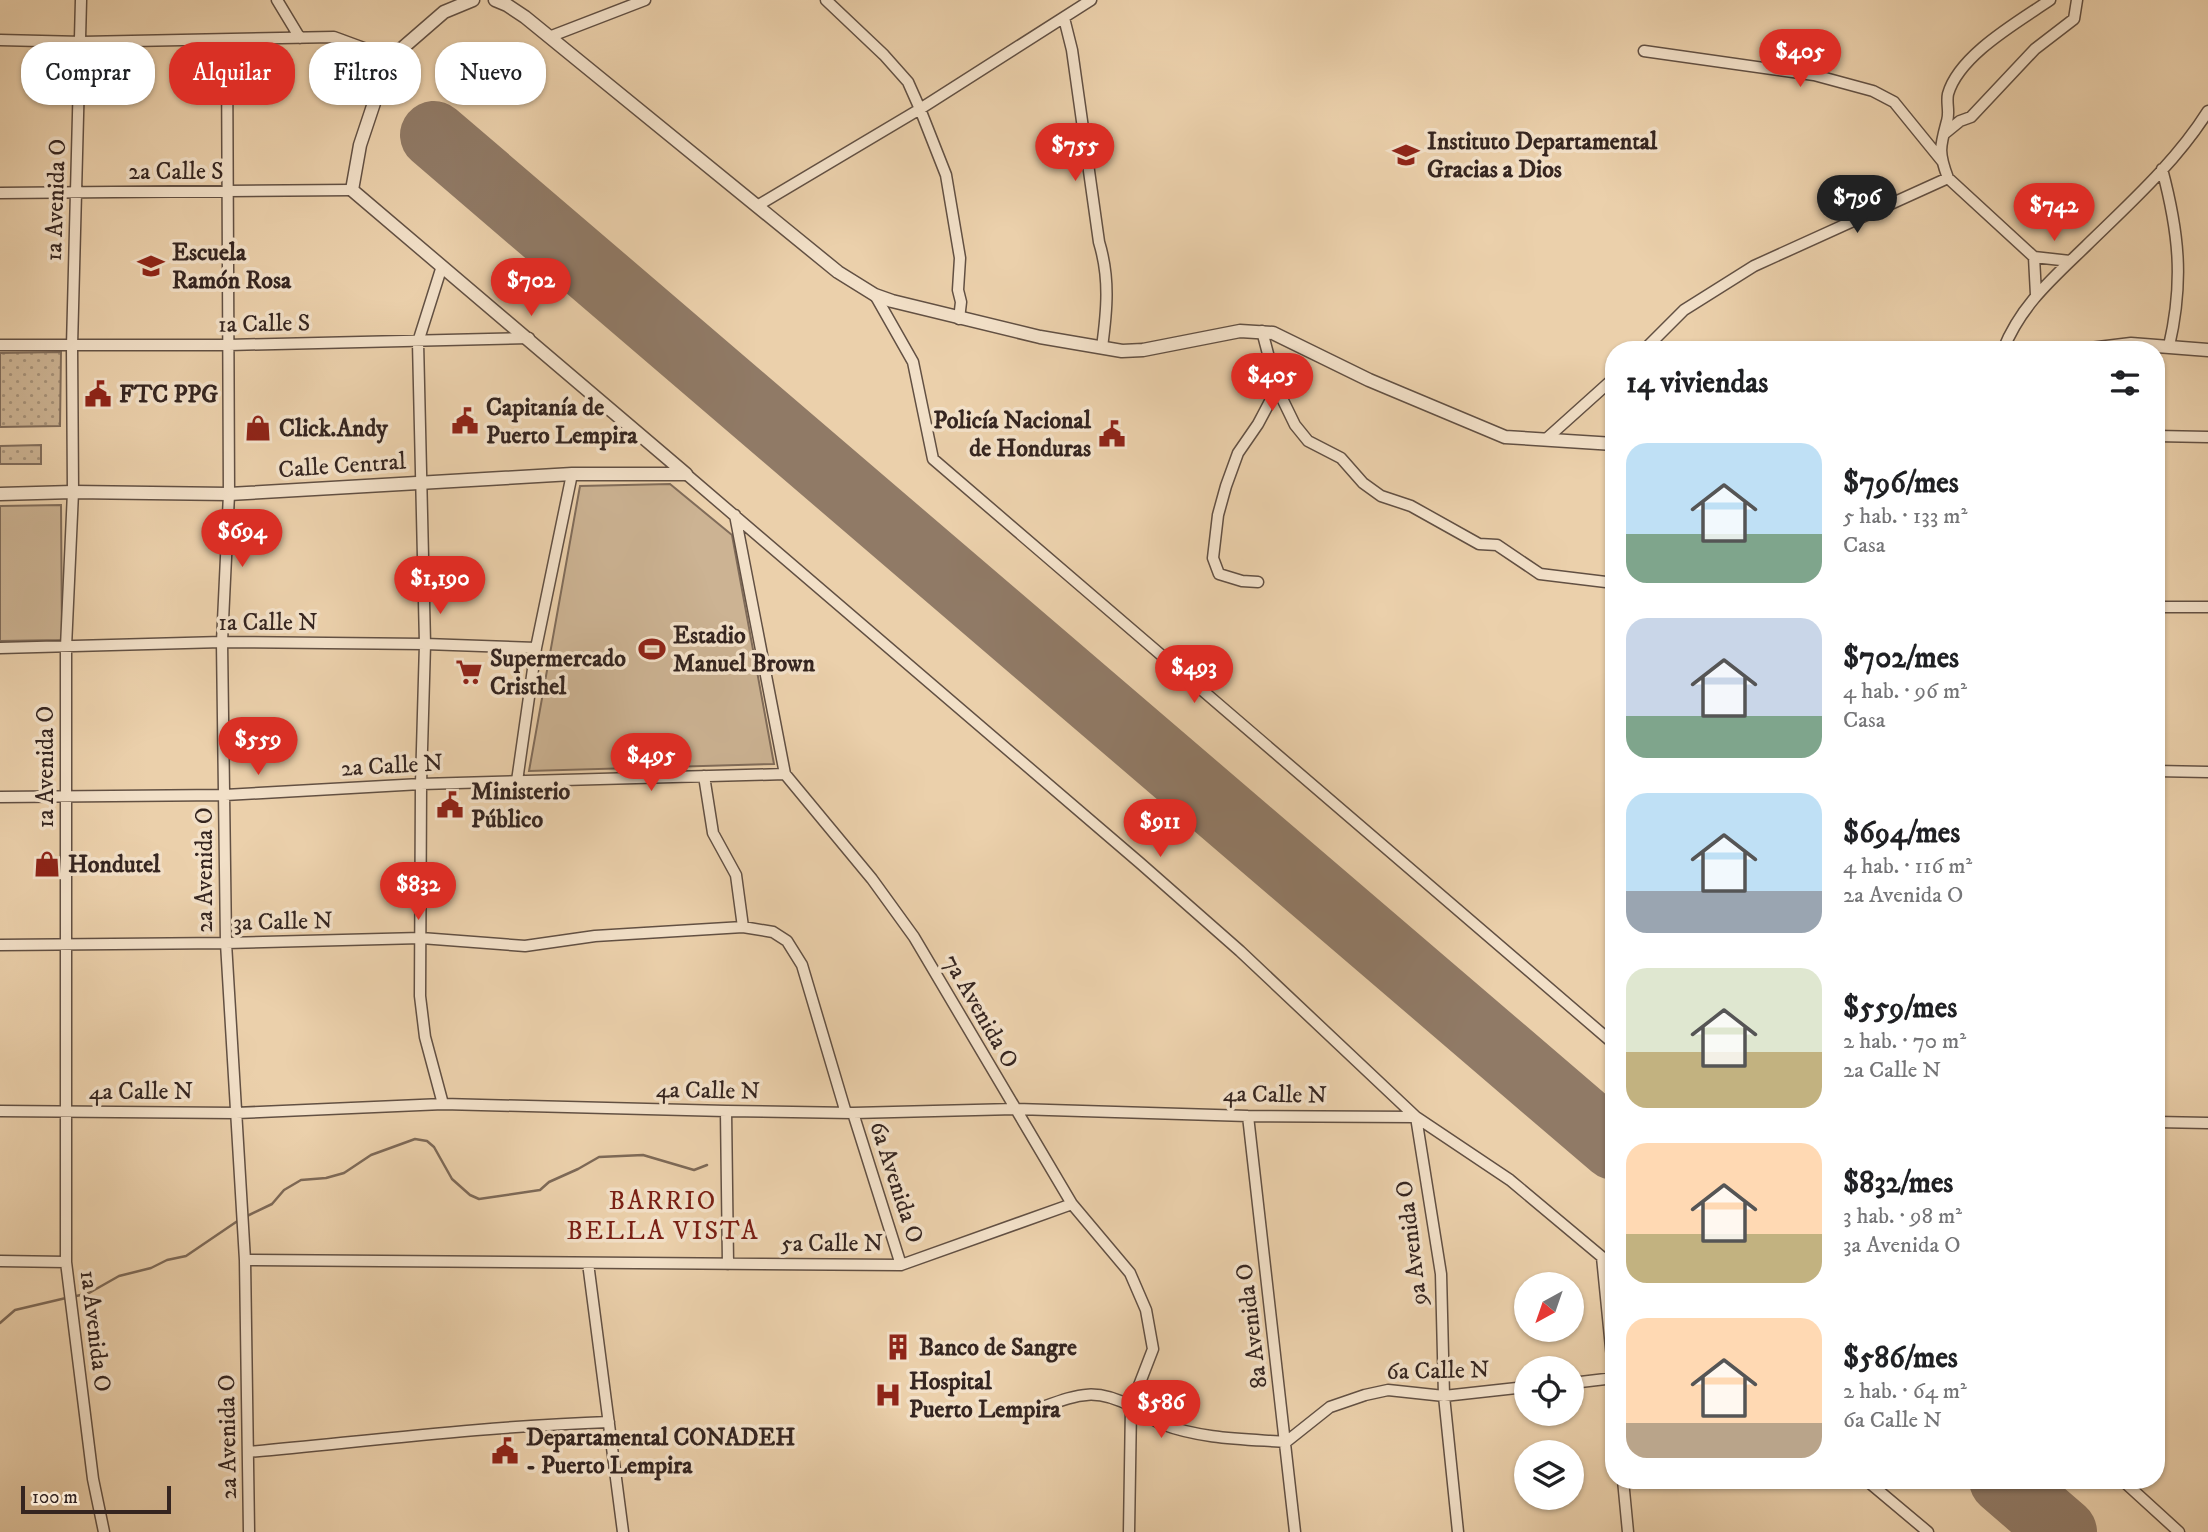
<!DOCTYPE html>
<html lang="es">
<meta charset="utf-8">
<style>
:root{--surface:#fff;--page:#f2f2f2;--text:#202124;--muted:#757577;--accent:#d93025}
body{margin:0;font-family:"IM FELL DW Pica",serif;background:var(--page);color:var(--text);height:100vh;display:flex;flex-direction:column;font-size:26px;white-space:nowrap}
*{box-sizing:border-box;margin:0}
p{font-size:23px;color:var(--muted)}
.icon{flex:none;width:38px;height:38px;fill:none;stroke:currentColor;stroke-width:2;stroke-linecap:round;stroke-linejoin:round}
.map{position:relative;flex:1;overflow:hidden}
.details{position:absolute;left:1605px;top:341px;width:560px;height:1148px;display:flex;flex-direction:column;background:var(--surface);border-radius:28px;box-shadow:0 2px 5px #0004}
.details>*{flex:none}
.hud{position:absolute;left:21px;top:42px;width:665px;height:63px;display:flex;gap:14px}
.needle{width:46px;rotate:220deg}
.tools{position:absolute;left:1514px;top:1272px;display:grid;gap:14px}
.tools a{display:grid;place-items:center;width:70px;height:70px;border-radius:50%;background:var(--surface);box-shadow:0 2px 5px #0004;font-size:35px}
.scale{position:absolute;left:21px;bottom:18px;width:150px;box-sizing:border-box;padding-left:7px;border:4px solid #352520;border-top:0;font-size:19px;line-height:24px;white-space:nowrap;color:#352520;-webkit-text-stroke:5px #f2e0c8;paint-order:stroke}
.price{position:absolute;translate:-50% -60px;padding:0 16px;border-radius:24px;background:var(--accent);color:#fff;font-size:23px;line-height:46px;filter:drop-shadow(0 2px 4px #0008)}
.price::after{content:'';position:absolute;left:50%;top:42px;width:21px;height:16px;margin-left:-10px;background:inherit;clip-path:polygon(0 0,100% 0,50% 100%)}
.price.on{background:#222;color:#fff}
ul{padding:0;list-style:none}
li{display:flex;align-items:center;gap:21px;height:175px;padding:0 21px}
li span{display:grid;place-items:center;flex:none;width:196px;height:140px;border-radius:21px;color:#555}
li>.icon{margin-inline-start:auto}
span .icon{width:84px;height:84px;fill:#fffc;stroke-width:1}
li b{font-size:30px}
h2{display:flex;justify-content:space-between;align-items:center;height:84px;padding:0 21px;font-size:30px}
.pill{padding:0 24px;border-radius:28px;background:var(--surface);box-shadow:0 2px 5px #0004;font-size:24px;line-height:63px}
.pill.on{background:var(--accent);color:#fff}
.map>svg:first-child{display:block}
.green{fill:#ccb393;stroke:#806c5a;stroke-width:2}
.garden{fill:url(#garden-dots);stroke:#806c5a;stroke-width:2}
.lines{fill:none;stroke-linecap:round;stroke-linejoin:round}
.stream{stroke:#7d6957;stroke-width:2.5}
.runway{stroke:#907a66;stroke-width:68}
.minor-casing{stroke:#625043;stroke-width:13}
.tertiary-casing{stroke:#625043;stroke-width:15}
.minor{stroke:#f2e0c8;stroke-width:10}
.tertiary{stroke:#f2e0c8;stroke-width:12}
.labels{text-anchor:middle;stroke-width:7;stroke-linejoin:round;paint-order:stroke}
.poi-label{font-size:24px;font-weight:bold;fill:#352520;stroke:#f2e0c8;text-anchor:start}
.street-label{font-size:24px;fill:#352520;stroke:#f2e0c8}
.neighbourhood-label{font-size:26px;letter-spacing:2px;fill:#7a1f14;stroke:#f2e0c8}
</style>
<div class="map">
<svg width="2208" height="1532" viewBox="0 0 2208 1532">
<defs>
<pattern id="garden-dots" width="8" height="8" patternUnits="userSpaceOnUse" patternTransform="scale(1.75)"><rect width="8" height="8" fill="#ccb393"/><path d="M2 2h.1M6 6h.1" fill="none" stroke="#a69178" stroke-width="1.8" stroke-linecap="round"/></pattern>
</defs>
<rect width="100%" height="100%" fill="#ebd0ab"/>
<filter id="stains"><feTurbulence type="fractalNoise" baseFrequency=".00286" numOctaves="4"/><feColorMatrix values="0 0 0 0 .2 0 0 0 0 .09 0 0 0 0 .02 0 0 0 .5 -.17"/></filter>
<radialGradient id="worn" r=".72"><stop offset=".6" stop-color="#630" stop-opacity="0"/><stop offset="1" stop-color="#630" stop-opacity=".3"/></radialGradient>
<!-- green -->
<path class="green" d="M670 484 732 535 774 764 529 771 580 486Z
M61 505 62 640 0 641V506Z"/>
<!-- garden -->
<path class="garden" d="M61 352 60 426 0 427V353Z
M41 445V464H0V446Z"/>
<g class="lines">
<!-- stream -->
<path class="stream" d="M245 1217 272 1204 284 1190 301 1180 326 1178 344 1173 371 1155 415 1139 427 1141 434 1147 452 1179 470 1195 479 1199 540 1190 549 1182 578 1169 599 1157 643 1155 694 1170 707 1165
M72 1297 89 1293 119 1276 151 1268 167 1260 186 1256 239 1220
M0 1323 15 1310 66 1298"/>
<!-- runway -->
<path class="runway" d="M434 135 1614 1146
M2003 1480 2063 1532"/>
<!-- minor casing -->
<g class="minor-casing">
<path id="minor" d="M81 0 72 346 73 492 66 647V1262L93 1479 104 1532
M277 0 300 38
M826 0 884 55 908 82 920 109 946 175 960 258 958 290 961 302 959 319
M1064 18 1072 50 1099 242C1110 278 1107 310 1102 347
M549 37 645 0
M0 40 82 42 334 37 391 58
M227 40 229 494 222 642 226 943 245 1260 249 1532
M1644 51 1814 75 1873 91 1894 102 1942 161
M1944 134 1960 121 1971 117 2035 49 2074 19 2077 0
M2162 169C2179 233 2184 281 2169 346
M1948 178 2034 257 2036 295
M0 193 352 190
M757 206 920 109 1091 0
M2034 257 2070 261
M442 266 418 342 425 644 421 784 420 996 425 1037 443 1104
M875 295 913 362 933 459 1614 1044
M0 345H229L529 338
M1644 350 1684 310 1754 266 1948 178C1938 152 1940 147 1947 121 1950 112 1946 103 1948 94 1959 55 2018 22 2050 0
M2003 350C2021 305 2052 279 2086 246 2129 204 2176 162 2208 111
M1277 388 1295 425 1308 441 1341 458 1363 483 1381 496 1411 506 1479 544 1497 545 1540 574 1614 583
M2156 436 2208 437
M1545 440 1614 378
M686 474 1140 863 1240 951 1416 1117 1510 1180 1614 1267
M735 515 785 774 872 879 914 937 1072 1204 1130 1273 1146 1310 1153 1349 1131 1406 1129 1532
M1258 582 1242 581 1219 574 1213 558 1218 515 1226 486 1238 453 1258 424 1277 388 1262 331
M2156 607H2208
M0 648 222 642 425 644 536 648
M2156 771 2208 772
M704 776 713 833 736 875 743 927
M517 781 536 648 572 474
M0 797 225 795 421 784 785 774
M0 945 226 943 421 938 525 946 595 936 743 927 773 932 787 941 802 965 846 1113
M0 1111 236 1113 443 1104 726 1111 853 1113 1015 1109 1248 1116 1416 1117 1441 1274 1444 1396 1458 1532
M726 1111 728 1264
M853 1113 901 1265
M1248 1116 1295 1532
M2156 1122 2208 1123
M1602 1257 1614 1378
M245 1260 901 1265 1072 1204
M0 1261 66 1262
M588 1263 623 1532
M1572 1383 1614 1378
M1040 1408C1079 1394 1095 1387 1133 1407 1143 1412 1152 1420 1162 1424 1201 1439 1245 1439 1286 1442L1330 1407 1365 1395 1388 1390 1444 1396 1526 1387
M248 1452C368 1441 488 1426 609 1422
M1623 1480 1628 1532
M1866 1480 1928 1532
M2122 1480 2179 1532"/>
</g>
<!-- tertiary casing -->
<g class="tertiary-casing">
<path id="tertiary" d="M473 0 444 12 391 58 384 73 360 145 352 190 686 474
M495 0 507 5 525 17 838 272 875 295 892 301 1040 337 1122 351 1143 350 1240 331 1273 333 1369 380 1505 437 1614 444
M2082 350 2131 344 2208 350
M0 494 73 492 229 494 572 474H686"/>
</g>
<!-- minor -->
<use href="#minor" class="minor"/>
<!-- tertiary -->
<use href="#tertiary" class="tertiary"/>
</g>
<!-- icons -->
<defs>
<g id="school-bare" transform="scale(2.1)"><path d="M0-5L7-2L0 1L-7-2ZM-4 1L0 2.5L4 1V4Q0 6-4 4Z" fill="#8f2418" stroke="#f2e0c8" stroke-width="2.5" paint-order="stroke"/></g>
<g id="civic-bare" transform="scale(2.1)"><path d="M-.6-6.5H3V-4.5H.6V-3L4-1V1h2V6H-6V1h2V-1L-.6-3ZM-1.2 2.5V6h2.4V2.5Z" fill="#8f2418" stroke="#f2e0c8" stroke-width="2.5" paint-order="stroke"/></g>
<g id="shop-bare" transform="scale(2.1)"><path d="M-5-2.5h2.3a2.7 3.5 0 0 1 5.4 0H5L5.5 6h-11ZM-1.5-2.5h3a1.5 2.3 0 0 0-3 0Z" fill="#8f2418" stroke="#f2e0c8" stroke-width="2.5" paint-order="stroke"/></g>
<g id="stadium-bare" transform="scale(2.1)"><path d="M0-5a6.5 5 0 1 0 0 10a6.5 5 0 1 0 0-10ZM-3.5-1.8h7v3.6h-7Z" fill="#8f2418" stroke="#f2e0c8" stroke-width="2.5" paint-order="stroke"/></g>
<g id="supermarket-bare" transform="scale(2.1)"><path d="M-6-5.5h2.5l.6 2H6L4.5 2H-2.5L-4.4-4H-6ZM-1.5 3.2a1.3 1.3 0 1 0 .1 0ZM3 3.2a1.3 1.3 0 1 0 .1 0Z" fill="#8f2418" stroke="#f2e0c8" stroke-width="2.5" paint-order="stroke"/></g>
<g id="building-bare" transform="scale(2.1)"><path d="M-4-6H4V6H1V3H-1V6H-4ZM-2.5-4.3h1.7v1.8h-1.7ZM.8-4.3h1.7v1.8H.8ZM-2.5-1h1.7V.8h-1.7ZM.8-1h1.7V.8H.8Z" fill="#8f2418" stroke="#f2e0c8" stroke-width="2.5" paint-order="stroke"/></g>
<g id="hospital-bare" transform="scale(2.1)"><path d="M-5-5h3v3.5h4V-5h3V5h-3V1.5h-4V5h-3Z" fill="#8f2418" stroke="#f2e0c8" stroke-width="2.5" paint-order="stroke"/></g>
</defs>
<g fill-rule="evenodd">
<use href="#school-bare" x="1406" y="155"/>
<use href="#school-bare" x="151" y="266"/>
<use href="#civic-bare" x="98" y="394"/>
<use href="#civic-bare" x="465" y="421"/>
<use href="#shop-bare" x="258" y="428"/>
<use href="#civic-bare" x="1112" y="434"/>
<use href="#stadium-bare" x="652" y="649"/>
<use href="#supermarket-bare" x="469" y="672"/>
<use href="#civic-bare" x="450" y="805"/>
<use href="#shop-bare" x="47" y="864"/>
<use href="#building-bare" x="898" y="1347"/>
<use href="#hospital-bare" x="888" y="1395"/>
<use href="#civic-bare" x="505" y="1451"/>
</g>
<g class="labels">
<!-- poi labels -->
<g class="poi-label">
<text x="1427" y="149">Instituto Departamental<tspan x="1427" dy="28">Gracias a Dios</tspan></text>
<text x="172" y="260">Escuela<tspan x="172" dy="28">Ramón Rosa</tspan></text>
<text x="119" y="402">FTC PPG</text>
<text x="486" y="415">Capitanía de<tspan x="486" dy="28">Puerto Lempira</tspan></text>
<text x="1091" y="428" text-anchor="end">Policía Nacional<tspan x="1091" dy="28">de Honduras</tspan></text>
<text x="279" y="436">Click.Andy</text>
<text x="673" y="643">Estadio<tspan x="673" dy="28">Manuel Brown</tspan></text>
<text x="490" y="666">Supermercado<tspan x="490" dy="28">Cristhel</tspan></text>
<text x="471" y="799">Ministerio<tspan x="471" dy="28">Público</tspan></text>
<text x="68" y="872">Hondutel</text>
<text x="919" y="1355">Banco de Sangre</text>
<text x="909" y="1389">Hospital<tspan x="909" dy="28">Puerto Lempira</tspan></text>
<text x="526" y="1445">Departamental CONADEH<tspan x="526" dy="28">- Puerto Lempira</tspan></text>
</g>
<!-- street labels -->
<g class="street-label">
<text x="176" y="179">2a Calle S</text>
<text transform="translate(55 200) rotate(-88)" y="8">1a Avenida O</text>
<text transform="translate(264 323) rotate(-1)" y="8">1a Calle S</text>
<text transform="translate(342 465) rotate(-4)" y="8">Calle Central</text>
<text x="268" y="630">1a Calle N</text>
<text transform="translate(392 765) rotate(-3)" y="8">2a Calle N</text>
<text transform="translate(45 767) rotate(-90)" y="8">1a Avenida O</text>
<text transform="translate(204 870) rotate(-90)" y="8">2a Avenida O</text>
<text transform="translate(283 921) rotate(-1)" y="8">3a Calle N</text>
<text transform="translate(981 1011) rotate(60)" y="8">7a Avenida O</text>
<text transform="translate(708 1090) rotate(1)" y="8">4a Calle N</text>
<text x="141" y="1099">4a Calle N</text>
<text transform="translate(1275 1094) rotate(1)" y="8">4a Calle N</text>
<text transform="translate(897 1182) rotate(72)" y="8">6a Avenida O</text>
<text x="832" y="1251">5a Calle N</text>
<text transform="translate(1411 1243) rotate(-97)" y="8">9a Avenida O</text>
<text transform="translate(1251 1326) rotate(-97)" y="8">8a Avenida O</text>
<text transform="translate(96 1331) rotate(83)" y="8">1a Avenida O</text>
<text transform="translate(1438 1370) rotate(-1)" y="8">6a Calle N</text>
<text transform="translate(227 1437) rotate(-91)" y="8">2a Avenida O</text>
</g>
<!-- neighbourhood labels -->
<g class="neighbourhood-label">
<text x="663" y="1209">BARRIO<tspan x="663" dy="30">BELLA VISTA</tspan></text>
</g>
</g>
<rect width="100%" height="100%" filter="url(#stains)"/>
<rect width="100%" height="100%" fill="url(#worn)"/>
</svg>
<div class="tools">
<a><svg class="needle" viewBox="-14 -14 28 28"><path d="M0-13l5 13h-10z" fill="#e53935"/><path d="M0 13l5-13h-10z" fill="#757577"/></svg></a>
<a><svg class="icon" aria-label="locate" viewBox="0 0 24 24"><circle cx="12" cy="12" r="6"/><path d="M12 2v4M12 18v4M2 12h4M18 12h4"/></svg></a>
<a><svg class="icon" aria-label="layers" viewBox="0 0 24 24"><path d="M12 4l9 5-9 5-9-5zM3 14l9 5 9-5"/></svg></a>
</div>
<div class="scale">100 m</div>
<b class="price" style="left:1800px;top:89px">$405</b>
<b class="price" style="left:1075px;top:183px">$755</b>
<b class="price on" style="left:1857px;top:235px">$796</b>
<b class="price" style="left:2054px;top:243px">$742</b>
<b class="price" style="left:531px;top:318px">$702</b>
<b class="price" style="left:1272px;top:413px">$405</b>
<b class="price" style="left:242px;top:569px">$694</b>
<b class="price" style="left:440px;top:616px">$1,190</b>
<b class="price" style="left:1194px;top:705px">$493</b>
<b class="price" style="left:258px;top:777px">$559</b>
<b class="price" style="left:651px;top:793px">$495</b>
<b class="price" style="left:1160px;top:859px">$911</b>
<b class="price" style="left:418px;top:922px">$832</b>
<b class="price" style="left:1161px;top:1440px">$586</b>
<div class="hud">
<a class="pill">Comprar</a>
<a class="pill on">Alquilar</a>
<a class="pill">Filtros</a>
<a class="pill">Nuevo</a>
</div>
<section class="details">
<h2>14 viviendas<svg class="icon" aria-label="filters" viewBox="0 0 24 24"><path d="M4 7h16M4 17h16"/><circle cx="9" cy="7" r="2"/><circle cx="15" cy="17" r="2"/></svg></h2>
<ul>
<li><span style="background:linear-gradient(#bfe0f5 65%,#7fa58c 0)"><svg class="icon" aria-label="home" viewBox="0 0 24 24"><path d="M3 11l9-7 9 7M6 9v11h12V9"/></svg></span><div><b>$796/mes</b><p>5 hab. · 133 m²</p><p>Casa</p></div></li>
<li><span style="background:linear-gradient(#c9d6e8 70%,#7fa58c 0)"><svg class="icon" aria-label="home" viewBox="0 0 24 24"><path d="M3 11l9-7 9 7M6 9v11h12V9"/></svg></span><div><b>$702/mes</b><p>4 hab. · 96 m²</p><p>Casa</p></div></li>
<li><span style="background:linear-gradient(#bfe0f5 70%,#9aa5b1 0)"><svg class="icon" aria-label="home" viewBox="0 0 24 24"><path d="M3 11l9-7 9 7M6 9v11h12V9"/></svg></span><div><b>$694/mes</b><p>4 hab. · 116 m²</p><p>2a Avenida O</p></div></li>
<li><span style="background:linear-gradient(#dfe7d0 60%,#c2b280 0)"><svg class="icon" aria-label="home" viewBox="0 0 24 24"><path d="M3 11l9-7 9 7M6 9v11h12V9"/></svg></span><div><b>$559/mes</b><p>2 hab. · 70 m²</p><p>2a Calle N</p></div></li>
<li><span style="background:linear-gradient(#ffd9b3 65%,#c2b280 0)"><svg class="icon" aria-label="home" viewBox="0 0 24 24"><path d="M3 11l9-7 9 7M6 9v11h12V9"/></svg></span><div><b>$832/mes</b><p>3 hab. · 98 m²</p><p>3a Avenida O</p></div></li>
<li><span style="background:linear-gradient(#ffd9b3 75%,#b9a48a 0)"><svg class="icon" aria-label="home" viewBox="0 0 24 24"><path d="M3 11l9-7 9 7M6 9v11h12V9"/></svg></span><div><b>$586/mes</b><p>2 hab. · 64 m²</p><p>6a Calle N</p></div></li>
</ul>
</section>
</div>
